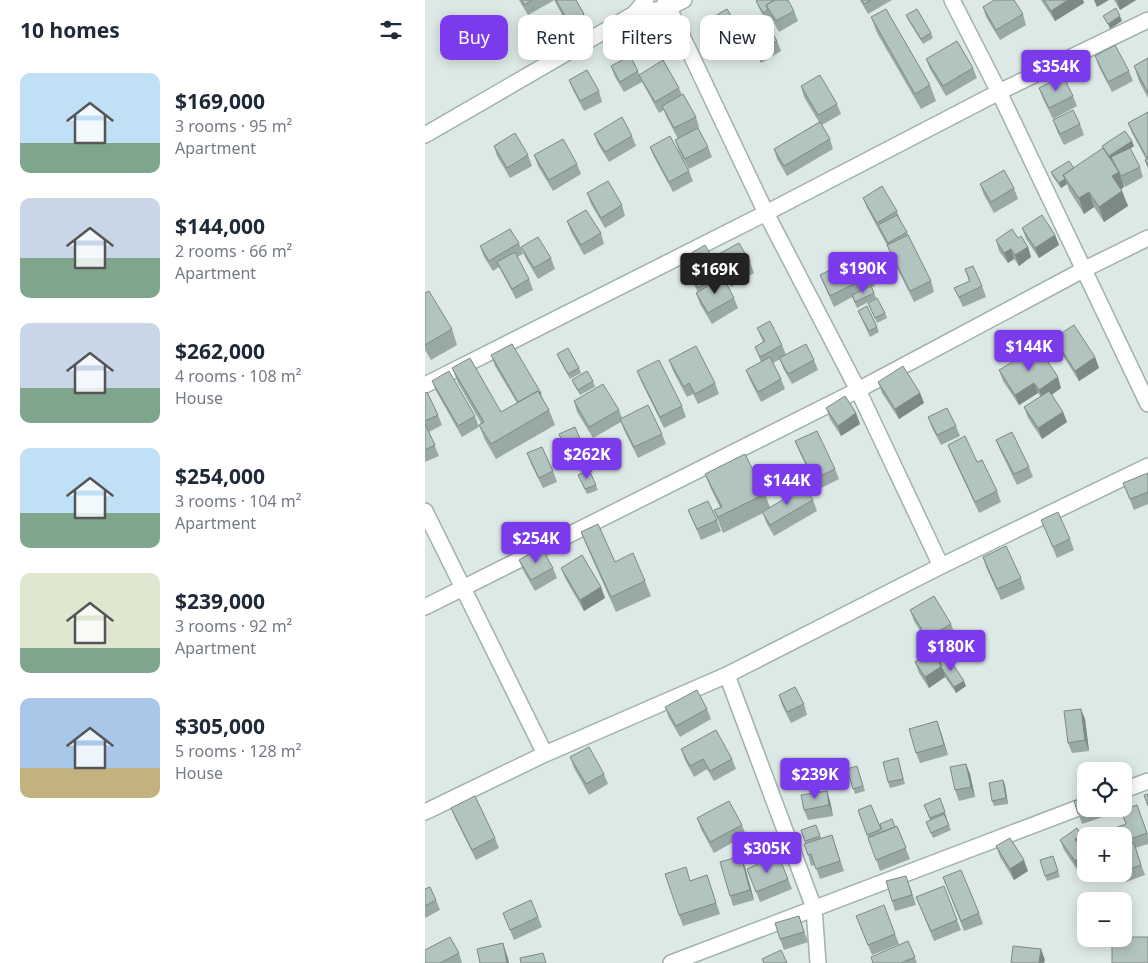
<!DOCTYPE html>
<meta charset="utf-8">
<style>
:root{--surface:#fff;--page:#f6f6f7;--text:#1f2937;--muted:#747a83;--accent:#7c3aed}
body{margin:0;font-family:"Noto Sans",sans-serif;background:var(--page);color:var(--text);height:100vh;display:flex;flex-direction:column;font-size:19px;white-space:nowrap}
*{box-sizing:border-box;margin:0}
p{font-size:16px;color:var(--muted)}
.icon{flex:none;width:28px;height:28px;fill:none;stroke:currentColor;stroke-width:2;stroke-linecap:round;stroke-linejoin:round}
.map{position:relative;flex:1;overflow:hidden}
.panel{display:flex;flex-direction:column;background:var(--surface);width:425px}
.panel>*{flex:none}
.hud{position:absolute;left:15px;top:15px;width:475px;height:45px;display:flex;gap:10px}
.controls{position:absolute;left:652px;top:762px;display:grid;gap:10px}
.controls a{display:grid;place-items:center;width:55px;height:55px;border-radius:10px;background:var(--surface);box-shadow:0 2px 12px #0003;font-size:25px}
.price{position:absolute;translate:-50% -42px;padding:0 11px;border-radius:5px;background:var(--accent);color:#fff;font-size:16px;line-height:32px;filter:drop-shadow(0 1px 2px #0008)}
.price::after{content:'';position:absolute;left:50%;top:30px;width:15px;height:11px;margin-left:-8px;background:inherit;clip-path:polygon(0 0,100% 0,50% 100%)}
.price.active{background:#222;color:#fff}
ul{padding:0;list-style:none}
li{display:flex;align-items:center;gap:15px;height:125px;padding:0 20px}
li span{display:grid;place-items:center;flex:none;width:140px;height:100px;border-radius:10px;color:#555}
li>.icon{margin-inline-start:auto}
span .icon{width:60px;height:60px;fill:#fffc;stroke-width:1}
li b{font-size:21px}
h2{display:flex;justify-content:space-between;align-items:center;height:60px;padding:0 20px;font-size:21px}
.pill{padding:0 18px;border-radius:10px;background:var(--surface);box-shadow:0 2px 12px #0003;font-size:18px;line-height:45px}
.pill.active{background:var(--accent);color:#fff}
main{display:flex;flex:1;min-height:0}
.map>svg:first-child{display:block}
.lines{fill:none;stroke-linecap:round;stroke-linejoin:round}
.minor-casing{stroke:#a0b1ae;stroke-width:18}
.minor{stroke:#fff;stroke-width:15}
.wall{fill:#99a9a5}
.shaded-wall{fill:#7d8986}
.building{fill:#b2c4c0;stroke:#7d8986}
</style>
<main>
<section class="panel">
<h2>10 homes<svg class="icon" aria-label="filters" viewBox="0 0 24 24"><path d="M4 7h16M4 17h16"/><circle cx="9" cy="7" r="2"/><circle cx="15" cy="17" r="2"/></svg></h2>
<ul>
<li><span style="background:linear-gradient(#bfe0f5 70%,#7fa58c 0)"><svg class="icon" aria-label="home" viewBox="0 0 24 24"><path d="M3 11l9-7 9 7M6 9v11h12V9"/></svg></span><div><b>$169,000</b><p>3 rooms · 95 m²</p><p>Apartment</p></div></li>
<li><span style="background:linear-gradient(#c9d6e8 60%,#7fa58c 0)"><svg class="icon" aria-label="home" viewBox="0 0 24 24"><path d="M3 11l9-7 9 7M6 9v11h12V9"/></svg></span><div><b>$144,000</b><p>2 rooms · 66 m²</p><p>Apartment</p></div></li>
<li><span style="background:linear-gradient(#c9d6e8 65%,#7fa58c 0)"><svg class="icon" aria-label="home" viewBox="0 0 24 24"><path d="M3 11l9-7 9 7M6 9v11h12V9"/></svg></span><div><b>$262,000</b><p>4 rooms · 108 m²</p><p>House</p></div></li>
<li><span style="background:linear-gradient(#bfe0f5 65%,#7fa58c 0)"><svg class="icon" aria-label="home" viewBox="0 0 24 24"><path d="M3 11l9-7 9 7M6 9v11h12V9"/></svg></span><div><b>$254,000</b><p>3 rooms · 104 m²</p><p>Apartment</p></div></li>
<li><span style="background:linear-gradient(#dfe7d0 75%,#7fa58c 0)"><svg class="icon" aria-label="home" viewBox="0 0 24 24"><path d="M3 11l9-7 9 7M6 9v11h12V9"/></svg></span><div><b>$239,000</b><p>3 rooms · 92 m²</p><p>Apartment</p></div></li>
<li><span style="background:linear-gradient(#a9c7e8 70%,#c2b280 0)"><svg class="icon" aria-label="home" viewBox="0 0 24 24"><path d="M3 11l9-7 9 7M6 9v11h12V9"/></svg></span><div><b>$305,000</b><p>5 rooms · 128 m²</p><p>House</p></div></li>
</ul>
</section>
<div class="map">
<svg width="723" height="963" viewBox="0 0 723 963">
<rect width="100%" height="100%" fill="#dde9e6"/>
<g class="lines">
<!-- minor casing -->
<g class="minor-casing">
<path id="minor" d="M240 0 341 213 433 390 516 566
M527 0 574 92 723 404
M209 14 243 8 259 0
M0 135 209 14 221 0
M0 385 341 213 574 92 723 20
M0 511 120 754
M0 607 433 390 658 270 723 238
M302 675 389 908 393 963
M699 790 723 781
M0 812 120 754 302 675 516 566 723 466
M246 963 661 805"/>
</g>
<!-- minor -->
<use href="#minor" class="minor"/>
</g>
<!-- wall -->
<path class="wall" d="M94 0H128V1L103 15Z
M129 0H151L159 14 163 25 147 33Z
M435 0H467L443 14Z
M616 0H658L659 3 630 21Z
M689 0H711L695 10Z
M331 1 369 11 373 21 354 32 345 16 340 19 333 6Z
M558 7 598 14 601 25 575 40 561 17Z
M481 15 506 33 508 38 498 44 483 20Z
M290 16 315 31 319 41 307 48 294 26Z
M446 17 505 85 511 101 496 109 452 33Z
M108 27 127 35 129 41 118 47 110 32Z
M319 29 352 41 356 51 336 63 323 40Z
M670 56 704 71 708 81 687 92 674 67Z
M723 58V98L714 81 709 66Z
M501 59 548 68 552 78 521 96 505 69Z
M186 66 213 71 214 74 254 88 257 95 271 117 274 127 273 128 283 147 287 157 264 169 254 151 250 140 253 139 241 116 239 110 234 113 217 82 199 92 190 77Z
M144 80 174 91 177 102 159 111 148 90Z
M376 86 412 104 416 114 397 125 405 139 408 149 362 176 352 159 349 149 394 122 379 97Z
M614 88 648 96 652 106 628 119 618 99Z
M723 112V169L720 160 721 159 707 133 703 123Z
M628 120 655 124 659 135 639 145 632 131Z
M169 134 207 136 211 146 184 162 173 144Z
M69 146 103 155 107 166 85 178 72 156Z
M677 146H709L705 149 715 167 718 177 700 187 697 182 699 187 696 189 703 206 679 222 669 207 659 214 644 190 642 184 636 188 628 177 626 172 649 168 678 149Z
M225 147 264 171 268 181 248 192 229 157Z
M109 155 152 164 156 174 128 191 113 166Z
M555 184 589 188 593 199 569 213 559 195Z
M162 193 197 205 200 216 180 228 166 204Z
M438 198 472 211 476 222 482 232 506 281 509 292 489 302 466 256 463 247 442 208Z
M142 221 176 233 179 244 159 255 146 232Z
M597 228 630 235 634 245 614 258 601 239Z
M593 238 603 247 606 257 594 266 589 259 583 263 574 251 571 240Z
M94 243 98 254 92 257 104 279 108 290 91 299 74 267 68 271 59 257 55 246Z
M96 247 126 258 130 269 113 279 100 257Z
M290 256 325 262 329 273 306 287 294 267Z
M256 259 297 274 300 281 309 298 313 308 287 324 275 304 271 293 273 292 260 269Z
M540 269 557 286 561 297 538 307 529 288 544 281Z
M395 275 413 281 446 275 450 286 447 287 451 298 432 308 427 297 409 307 399 285Z
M0 293 27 329 32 345 6 360 0 350Z
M443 303 460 313 462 318 452 323Z
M433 311 452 327 454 332 445 337Z
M332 328 357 345 361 355 389 360 393 370 367 384 358 368 355 359 348 363 356 379 360 389 336 402 325 380 321 370 336 362 330 347 338 342Z
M629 338 670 357 674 368 654 381 633 348Z
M132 354 154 368 156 373 145 379 134 359Z
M66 355 116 393 118 400 124 410 130 425 71 459 60 440 54 425 56 423 33 383 27 368 76 412 92 403 70 366Z
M244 360 290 383 294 394 273 404 268 394 262 397 248 371Z
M574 370 636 388 627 395 638 412 642 422 617 439 603 418 599 407 616 397 613 393 594 405 578 381Z
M212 371 257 406 261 417 239 428 216 381Z
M147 380 168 381 170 387 155 395 149 385Z
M7 381 50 416 54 427 37 437 11 391Z
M453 382 495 393 499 403 474 419 457 393Z
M0 393 13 415 17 425 4 432 14 456 0 462Z
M149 401 194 410 197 418 237 434 241 444 213 458 199 430 196 422 168 438 152 412Z
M401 408 431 413 435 424 416 436 405 419Z
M503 417 531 426 535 436 516 445 507 428Z
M134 434 161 453 165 463 148 470Z
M571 440 604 467 608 477 592 485 575 450Z
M370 441 410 469 414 479 392 490 374 451Z
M523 445 552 462 572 491 576 502 554 513 527 455Z
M102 453 128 471 132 482 118 488 106 464Z
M164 470 173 490 162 494 153 475Z
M723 473V504L709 510 698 483Z
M280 474 340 494 345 507 388 500 392 511 349 536 341 522 338 513 298 533 289 510 295 507 286 489Z
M263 510 292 520 296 531 276 540Z
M616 520 645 539 649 550 632 558Z
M156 532 190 562 220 581 226 596 191 612 162 547Z
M558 557 596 578 600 589 576 600 561 567Z
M94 560 128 568 132 578 110 591 98 570Z
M136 568 176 587 180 598 159 611 140 578Z
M485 610 526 624 530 634 527 636 532 647 512 659 514 663 541 686 531 693 520 677 504 688 494 673 490 662 507 651 504 645 489 621Z
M354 695 379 704 382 715 366 723 357 705Z
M240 707 282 709 286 719 255 737 244 718Z
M660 719 664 751 647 753 643 743Z
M512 721 523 755 495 763 491 753Z
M256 749 307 759 311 769 289 781 282 769 269 777 260 760Z
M145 757 179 774 183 784 164 795 149 768Z
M473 758 480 784 465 788 463 782Z
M541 764 545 774 550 797 534 801 530 790Z
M432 766 440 791 430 794 422 769Z
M580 785 583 804 569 806 567 801Z
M402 791 405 801 408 816 383 820 379 810Z
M515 798 522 818H521L526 830 508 838 501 822 505 820 499 805Z
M649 801 661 809H689L690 813 657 824Z
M446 805 457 832 472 826 485 859 455 871 433 810Z
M712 805 723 835V844L710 848 720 875 701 882 698 874H699V836L701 824Z
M26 808 70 838 74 848 51 860 30 818Z
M272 818 317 825 321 835 289 853 276 829Z
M391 825 396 838 407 835 419 871 395 879 390 865 386 866 383 855 380 843 376 830Z
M635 840 660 846 657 848 661 856V866L653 871 639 850Z
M571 846 603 871 589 880 575 857Z
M316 856 320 867 329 900 308 906 305 896Z
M628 856 635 877 622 881 620 876Z
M322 869 363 879 367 889 335 902Z
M282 875 295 914 258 926 254 915 266 881Z
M518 877 554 913 558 924 539 931Z
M485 886 491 905 470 911 467 901Z
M0 889 11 900 15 910 0 918Z
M491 897 532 920 536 930 509 941Z
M78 913 113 917 117 927 89 940Z
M374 916 383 942 359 950 355 939Z
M431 916 470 934 474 944 447 955Z
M483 941 492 963H448Z
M34 953 37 963H0Z"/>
<!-- shaded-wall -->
<path class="shaded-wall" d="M643 0H658L659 3 630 21 626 11Z
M669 0H684L672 7Z
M692 0H711L695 10Z
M695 16 697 21 685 29 683 24Z
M707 141 709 146 688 160 686 157 687 160 685 162 684 156Z
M694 172 699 187 693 191 687 176Z
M640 179 642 184 636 188 634 183Z
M697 191 703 206 679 222 674 207Z
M664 192 669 207 659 214 654 198Z
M630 235 634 245 614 258 610 248Z
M603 247 606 257 594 266 590 255Z
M586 249 589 259 583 263 579 253Z
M670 357 674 368 654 381 650 371Z
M633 377 636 388 618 400 614 390Z
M609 383 613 393 594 405 590 395Z
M495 393 499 403 474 419 470 409Z
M638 412 642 422 617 439 613 428Z
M431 413 435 424 416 436 413 426Z
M176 587 180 598 159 611 155 600Z
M530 641 532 647 511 659 509 654Z
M517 666 520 677 504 688 500 677Z
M539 681 541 686 531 693 529 687Z
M656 709 660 719 664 751 660 740Z
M512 721 516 732 523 755 519 745Z
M541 764 545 774 550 797 546 787Z
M578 780 580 785 583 804 581 798Z
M402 791 405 801 408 816 404 805Z
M656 835 660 846 654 850 650 839Z
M660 854 661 856V866L653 871 650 861Z
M316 856 320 867 329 900 325 890Z
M599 860 603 871 589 880 585 869Z
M78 943 83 958 84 963H82Z
M616 949 620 960 619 963H614Z"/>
<!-- building -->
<path class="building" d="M97 0H107L99 5Z
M131 0H151L159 14 144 23Z
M333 0H350L341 5 343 10 338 13 331 1Z
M350 0H363L369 11 351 21 341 5Z
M437 0H446L439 4Z
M569 0H589L598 14 571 30 558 7Z
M619 0H643L626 11Z
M691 8 695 16 683 24 678 16Z
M302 9 315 31 303 38 290 16Z
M461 9 505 85 490 94 446 17Z
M492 9 506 33 496 39 481 15Z
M339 18 352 41 333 52 319 29Z
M119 21 127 35 116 42 108 27Z
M532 41 548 68 518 86 501 59Z
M690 45 704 71 683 82 670 56Z
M205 56 213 71 195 82 186 66Z
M723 58V93L709 66Z
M238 60 254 88 230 102 214 75Z
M162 70 174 91 155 101 144 80Z
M395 75 412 104 393 115 376 86Z
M638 76 648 96 624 108 614 88Z
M258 94 271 117 249 128 237 106Z
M648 110 655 124 635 134 628 120Z
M723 112V157L722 158 703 123Z
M197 117 207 136 180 152 169 134Z
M395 122 405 139 359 166 349 149Z
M273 128 283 147 260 159 250 140Z
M700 131 707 141 684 156 677 146Z
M90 133 103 155 82 168 69 146Z
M245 136 264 171 244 182 225 147Z
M138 139 152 164 124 180 109 155Z
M678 148 694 172 687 176 697 191 674 207 664 192 654 198 638 175Z
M705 148 715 167 696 176 686 157Z
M723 158V166L720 160Z
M644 161 649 168 638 175 640 179 634 183 626 172Z
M579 170 589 188 566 202 555 184Z
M183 181 197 205 176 218 162 193Z
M457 186 472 211 452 223 438 198Z
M161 210 176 233 156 245 142 221Z
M472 215 482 232 463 243 453 225Z
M617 215 630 235 610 248 597 228Z
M85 229 94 243 64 261 55 246Z
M587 229 593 238 596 236 603 247 590 255 586 249 579 253 571 240Z
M483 235 506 281 485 291 462 245Z
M113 237 126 258 109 268 96 247Z
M314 243 325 262 302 276 290 256Z
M280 245 297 274 273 288 256 259Z
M90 252 104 279 87 289 72 262Z
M441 266 446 275 405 296 395 275 407 269 413 281Z
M548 266 557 286 534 297 529 288 545 281 540 269Z
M298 277 309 298 283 313 271 293Z
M446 286 449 293 430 302 427 295Z
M4 291 27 329 0 345V293Z
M452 298 460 313 450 318 443 303Z
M442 306 452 327 444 331 433 311Z
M345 321 357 345 335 357 330 347 340 341 332 328Z
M649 325 670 357 650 371 629 338Z
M87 344 116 393 115 394 113 391 93 402 66 355Z
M381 344 389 360 363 374 354 358Z
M271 346 290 383 270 394 264 383 259 387 244 360Z
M613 347 633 377 614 390 609 383 590 395 574 370Z
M143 348 154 368 143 374 132 354Z
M345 357 356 379 333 392 321 370Z
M45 358 76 412 113 391 124 410 66 444 54 425 59 422 27 368Z
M234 360 257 406 235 417 212 371Z
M478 366 495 393 470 409 453 382Z
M24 371 50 416 33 426 7 381Z
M162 371 168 381 153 390 147 380Z
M178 384 194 410 164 427 149 401Z
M624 391 638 412 613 428 599 407Z
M2 392 13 415 0 421V393Z
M420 396 431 413 413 426 401 408Z
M223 405 237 434 209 447 195 419Z
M522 408 531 426 512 435 503 417Z
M0 424 10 445 0 450Z
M150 427 161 453 145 460 134 434Z
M392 431 410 469 389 479 370 441Z
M587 432 604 467 589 474 571 440Z
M540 436 552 462 557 460 572 491 550 502 523 445Z
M117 447 128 471 114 478 102 453Z
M320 454 340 494 293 517 289 510 297 507 280 474Z
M164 470 171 485 160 489 153 475Z
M723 473V492L705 499 698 483Z
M380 487 388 500 345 525 337 512Z
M283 501 292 520 272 529 263 510Z
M633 512 645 539 628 547 616 520Z
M173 524 190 562 208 553 220 581 186 597 156 532Z
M581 546 596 578 572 589 558 557Z
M116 547 128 568 106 580 94 560Z
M157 555 176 587 155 600 136 568Z
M509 596 526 624 502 638 485 610Z
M524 631 530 641 509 654 503 644Z
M507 651 517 666 500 677 490 662Z
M523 657 539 681 529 687 519 672 514 663Z
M370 687 379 704 362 712 354 695Z
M272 690 282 709 251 726 240 707Z
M656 709 660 740 643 743 639 711Z
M512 721 519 745 491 753 484 729Z
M291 730 307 759 285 771 278 759 265 766 256 749Z
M164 747 179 774 161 784 145 757Z
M473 758 478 779 463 782 458 762Z
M541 764 546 787 530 790 525 767Z
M432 766 438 786 428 789 422 769Z
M578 780 581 798 567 801 564 783Z
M402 791 404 805 379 810 376 795Z
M723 794V806L719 795Z
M50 796 70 838 47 850 26 808Z
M661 797V809H668L653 814 649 801Z
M515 798 520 812 505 818 499 805Z
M304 801 317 825 285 842 272 818Z
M446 805 456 829 442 835 433 810Z
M712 805 722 833 705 839 707 844 709 843 716 865 699 871V836H673V834L701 824 696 811Z
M519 814 524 825 506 833 501 822Z
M467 819 470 827 458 832 455 824Z
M391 825 395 836 380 841 376 830Z
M472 826 481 848 451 860 443 838Z
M652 828 656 835 650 839 660 854 650 861 635 840Z
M407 835 415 861 391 869 386 854 383 855 379 844Z
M585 838 599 860 585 869 571 846Z
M353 855 363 879 331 892 322 869Z
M316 856 325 890 305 896 295 862Z
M628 856 633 871 620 876 615 860Z
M261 867 265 881 282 875 291 903 254 915 240 874Z
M536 870 554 913 536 921 518 877Z
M481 876 487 895 467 901 461 881Z
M519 886 532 920 506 931 491 897Z
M5 887 11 900 0 906V889Z
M106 900 113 917 85 930 78 913Z
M459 905 470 934 443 945 431 916Z
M374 916 379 932 355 939 350 923Z
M25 937 34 953 15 963H0V950Z
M699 937H723V963H687V939H699Z
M483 941 490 957 476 963H448L446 957Z
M78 943 82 963H55L52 949Z
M588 946 616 949 614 963H586Z
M356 950 362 963H339L337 959Z
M118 953 121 963H96L95 958Z"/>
</svg>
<div class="controls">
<a><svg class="icon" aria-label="locate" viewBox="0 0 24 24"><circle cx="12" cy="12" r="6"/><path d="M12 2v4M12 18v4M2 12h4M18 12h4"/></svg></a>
<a>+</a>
<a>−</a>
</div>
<b class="price" style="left:631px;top:92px">$354K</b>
<b class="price" style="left:438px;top:294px">$190K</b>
<b class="price active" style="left:290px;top:295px">$169K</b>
<b class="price" style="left:604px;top:372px">$144K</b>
<b class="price" style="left:162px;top:480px">$262K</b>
<b class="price" style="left:362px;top:506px">$144K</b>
<b class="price" style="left:111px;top:564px">$254K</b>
<b class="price" style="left:526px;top:672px">$180K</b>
<b class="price" style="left:390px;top:800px">$239K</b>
<b class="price" style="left:342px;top:874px">$305K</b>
<div class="hud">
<a class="pill active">Buy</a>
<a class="pill">Rent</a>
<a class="pill">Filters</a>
<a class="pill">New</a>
</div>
</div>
</main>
